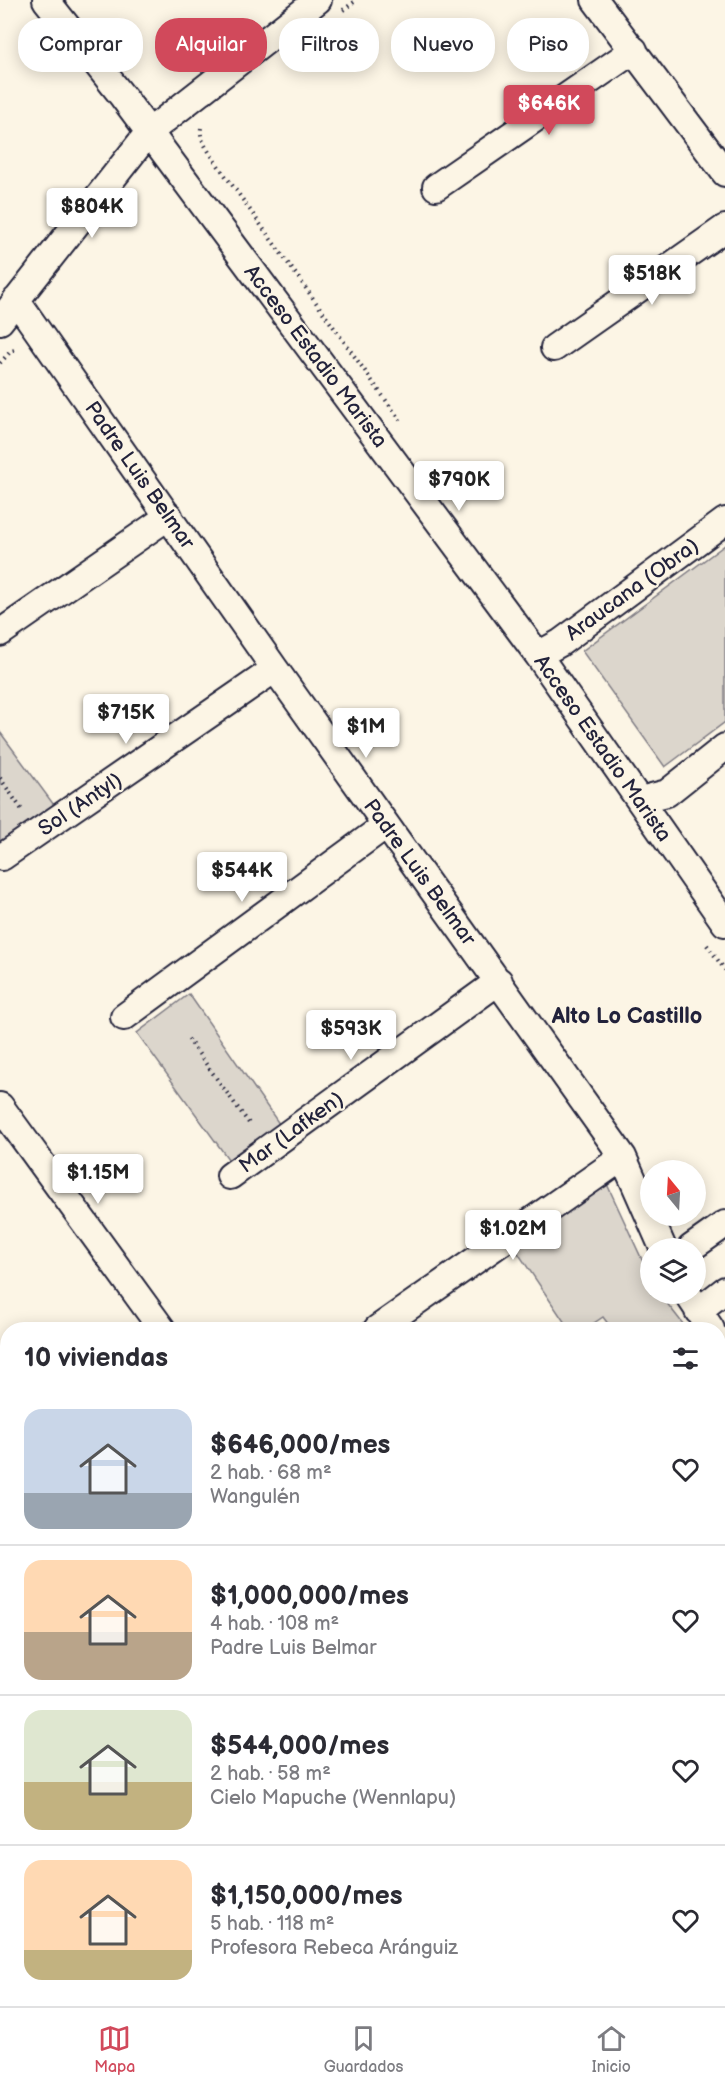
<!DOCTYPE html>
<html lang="es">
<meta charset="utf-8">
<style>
:root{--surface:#fff;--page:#f2f2f3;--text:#2b2b33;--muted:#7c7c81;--line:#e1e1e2;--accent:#d1495b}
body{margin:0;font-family:"Balsamiq Sans",sans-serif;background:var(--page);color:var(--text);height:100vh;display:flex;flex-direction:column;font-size:22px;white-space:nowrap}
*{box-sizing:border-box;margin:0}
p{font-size:20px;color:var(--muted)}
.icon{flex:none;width:33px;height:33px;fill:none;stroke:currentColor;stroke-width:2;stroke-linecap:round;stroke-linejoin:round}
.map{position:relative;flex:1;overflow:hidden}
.side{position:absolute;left:0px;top:1322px;width:726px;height:686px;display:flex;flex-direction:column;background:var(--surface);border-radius:24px 24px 0 0;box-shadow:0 3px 15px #0003}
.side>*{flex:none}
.banner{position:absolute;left:18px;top:18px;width:690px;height:54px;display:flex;gap:12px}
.needle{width:39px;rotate:342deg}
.tools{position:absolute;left:640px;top:1160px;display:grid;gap:12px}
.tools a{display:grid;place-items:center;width:66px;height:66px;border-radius:50%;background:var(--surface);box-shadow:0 3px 15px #0003;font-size:30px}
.price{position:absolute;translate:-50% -51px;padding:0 14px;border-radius:6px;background:#fff;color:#222;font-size:20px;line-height:39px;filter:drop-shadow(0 2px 3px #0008)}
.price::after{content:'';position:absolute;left:50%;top:36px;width:18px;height:14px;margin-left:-9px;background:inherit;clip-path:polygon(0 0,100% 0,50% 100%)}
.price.selected{background:var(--accent);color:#fff}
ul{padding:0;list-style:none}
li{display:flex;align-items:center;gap:18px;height:150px;padding:0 24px}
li+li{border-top:2px solid var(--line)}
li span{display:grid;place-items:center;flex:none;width:168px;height:120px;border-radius:18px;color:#555}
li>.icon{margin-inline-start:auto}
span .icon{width:72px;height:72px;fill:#fffc;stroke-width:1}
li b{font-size:26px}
h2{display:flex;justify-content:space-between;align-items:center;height:72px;padding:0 24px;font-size:26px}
.pill{padding:0 21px;border-radius:24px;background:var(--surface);box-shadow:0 3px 15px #0003;font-size:21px;line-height:54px}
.pill.selected{background:var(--accent);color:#fff}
.tab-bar{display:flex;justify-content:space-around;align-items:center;height:84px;border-top:2px solid var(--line);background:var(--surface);font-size:16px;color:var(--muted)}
.tab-bar a{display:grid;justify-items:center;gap:3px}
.tab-bar .selected{color:var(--accent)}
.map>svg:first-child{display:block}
.green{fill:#dcd6cc;stroke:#7f7c84;stroke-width:1.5}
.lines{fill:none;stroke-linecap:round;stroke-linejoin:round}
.minor-casing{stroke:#22223b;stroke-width:30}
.path{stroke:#22223b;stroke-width:4;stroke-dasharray:1.5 4.5;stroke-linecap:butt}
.minor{stroke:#fcf5e5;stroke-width:26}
.labels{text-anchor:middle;stroke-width:4.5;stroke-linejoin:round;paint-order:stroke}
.street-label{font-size:21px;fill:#22223b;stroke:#fcf5e5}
.neighbourhood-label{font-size:22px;font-weight:bold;fill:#22223b;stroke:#fcf5e5}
</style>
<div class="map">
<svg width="725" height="2006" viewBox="0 0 725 2006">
<rect width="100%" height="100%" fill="#fcf5e5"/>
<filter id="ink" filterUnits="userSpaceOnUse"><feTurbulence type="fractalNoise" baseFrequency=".0167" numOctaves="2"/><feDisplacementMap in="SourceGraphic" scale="12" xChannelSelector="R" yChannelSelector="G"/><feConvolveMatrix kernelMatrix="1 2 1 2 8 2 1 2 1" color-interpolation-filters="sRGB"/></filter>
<g filter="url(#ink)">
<!-- green -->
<path class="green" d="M725 545V722L665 767 582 651Z
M0 732 54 805 0 843Z
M189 994 282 1128 231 1163 137 1033Z
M606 1182 651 1279V1293H659L687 1329H612L603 1317 585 1329H569L516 1250Z
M7 1603 8 1891 0 1896V1608Z"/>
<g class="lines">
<!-- minor casing -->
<g class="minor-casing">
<path id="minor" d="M46 0 123 97 538 655 725 923
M595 0 725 173
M436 187 634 50
M16 300 275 669 623 1157 663 1248
M0 321 149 132 318 0
M554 348 725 228
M0 633 169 516
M538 655 560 643 725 521
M640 800 667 793 725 747
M2 857 275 669
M124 1017 386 825
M0 1106 162 1329
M230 1176 499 981
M691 1248 725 1224
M687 1293 711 1329
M698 1311 725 1290
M377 1329 623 1157
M718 1339 725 1349
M718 1399 725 1394
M0 1466 8 1476
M0 1596 8 1590
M718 1726 725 1735
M0 1907 8 1902
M388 2000 393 2006
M639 2000 644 2006
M226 2006 235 2000"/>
</g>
<!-- path -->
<path class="path" d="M343 10 357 0
M201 128C199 140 209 151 215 161L400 420
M0 363 11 351 18 349
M0 778 22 810
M707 945 725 970
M188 1039 251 1126
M0 1431 7 1441"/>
<!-- minor -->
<use href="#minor" class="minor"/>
</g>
</g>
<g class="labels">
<!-- street labels -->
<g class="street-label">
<text transform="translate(316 356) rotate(53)" y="7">Acceso Estadio Marista</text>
<text transform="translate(140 475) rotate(55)" y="7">Padre Luis Belmar</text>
<text transform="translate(632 589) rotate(-36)" y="7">Araucana (Obra)</text>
<text transform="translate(603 748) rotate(55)" y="7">Acceso Estadio Marista</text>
<text transform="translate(80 804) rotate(-34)" y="7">Sol (Antyl)</text>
<text transform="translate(420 872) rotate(54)" y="7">Padre Luis Belmar</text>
<text transform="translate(291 1132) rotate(-36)" y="7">Mar (Lafken)</text>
</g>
<!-- neighbourhood labels -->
<g class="neighbourhood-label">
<text x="627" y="1023">Alto Lo Castillo</text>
</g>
</g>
</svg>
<div class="tools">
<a><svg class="needle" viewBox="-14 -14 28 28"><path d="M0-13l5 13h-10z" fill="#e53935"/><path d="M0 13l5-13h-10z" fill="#7c7c81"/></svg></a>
<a><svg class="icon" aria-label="layers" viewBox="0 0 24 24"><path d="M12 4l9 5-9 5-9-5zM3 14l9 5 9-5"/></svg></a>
</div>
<b class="price selected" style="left:549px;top:136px">$646K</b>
<b class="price" style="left:92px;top:239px">$804K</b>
<b class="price" style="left:652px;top:306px">$518K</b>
<b class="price" style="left:459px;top:512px">$790K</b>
<b class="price" style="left:126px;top:745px">$715K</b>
<b class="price" style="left:366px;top:759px">$1M</b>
<b class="price" style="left:242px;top:903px">$544K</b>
<b class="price" style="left:351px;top:1061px">$593K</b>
<b class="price" style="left:98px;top:1205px">$1.15M</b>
<b class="price" style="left:513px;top:1261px">$1.02M</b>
<div class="banner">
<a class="pill">Comprar</a>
<a class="pill selected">Alquilar</a>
<a class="pill">Filtros</a>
<a class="pill">Nuevo</a>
<a class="pill">Piso</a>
</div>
<section class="side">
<h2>10 viviendas<svg class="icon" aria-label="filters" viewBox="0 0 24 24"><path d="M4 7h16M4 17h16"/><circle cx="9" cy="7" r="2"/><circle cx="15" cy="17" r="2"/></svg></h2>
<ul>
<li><span style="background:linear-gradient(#c9d6e8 70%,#9aa5b1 0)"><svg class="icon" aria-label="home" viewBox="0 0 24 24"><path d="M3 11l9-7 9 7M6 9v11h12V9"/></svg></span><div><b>$646,000/mes</b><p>2 hab. · 68 m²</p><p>Wangulén</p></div><svg class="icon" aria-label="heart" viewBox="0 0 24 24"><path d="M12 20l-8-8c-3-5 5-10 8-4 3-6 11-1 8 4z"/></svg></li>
<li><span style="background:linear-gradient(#ffd9b3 60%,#b9a48a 0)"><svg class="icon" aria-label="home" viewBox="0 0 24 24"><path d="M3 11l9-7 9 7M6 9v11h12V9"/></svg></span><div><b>$1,000,000/mes</b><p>4 hab. · 108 m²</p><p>Padre Luis Belmar</p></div><svg class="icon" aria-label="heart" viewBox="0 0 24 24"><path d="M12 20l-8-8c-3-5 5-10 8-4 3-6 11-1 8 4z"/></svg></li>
<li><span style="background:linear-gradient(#dfe7d0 60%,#c2b280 0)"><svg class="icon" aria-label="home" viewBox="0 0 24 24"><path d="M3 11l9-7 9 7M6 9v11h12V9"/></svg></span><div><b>$544,000/mes</b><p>2 hab. · 58 m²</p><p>Cielo Mapuche (Wennlapu)</p></div><svg class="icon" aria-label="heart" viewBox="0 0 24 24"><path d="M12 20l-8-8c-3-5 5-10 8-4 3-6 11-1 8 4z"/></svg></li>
<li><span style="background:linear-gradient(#ffd9b3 75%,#c2b280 0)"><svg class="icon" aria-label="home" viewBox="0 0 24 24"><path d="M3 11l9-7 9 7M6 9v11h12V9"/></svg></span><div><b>$1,150,000/mes</b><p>5 hab. · 118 m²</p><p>Profesora Rebeca Aránguiz</p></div><svg class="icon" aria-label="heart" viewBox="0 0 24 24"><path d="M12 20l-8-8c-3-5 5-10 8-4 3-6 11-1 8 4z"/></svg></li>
</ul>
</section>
</div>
<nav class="tab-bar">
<a class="selected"><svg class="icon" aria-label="map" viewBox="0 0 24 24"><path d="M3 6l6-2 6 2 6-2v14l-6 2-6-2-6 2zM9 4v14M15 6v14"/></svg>Mapa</a>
<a><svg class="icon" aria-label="saved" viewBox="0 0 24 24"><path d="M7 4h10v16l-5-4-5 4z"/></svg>Guardados</a>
<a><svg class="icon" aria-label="home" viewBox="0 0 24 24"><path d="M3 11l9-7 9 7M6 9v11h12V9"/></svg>Inicio</a>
</nav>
